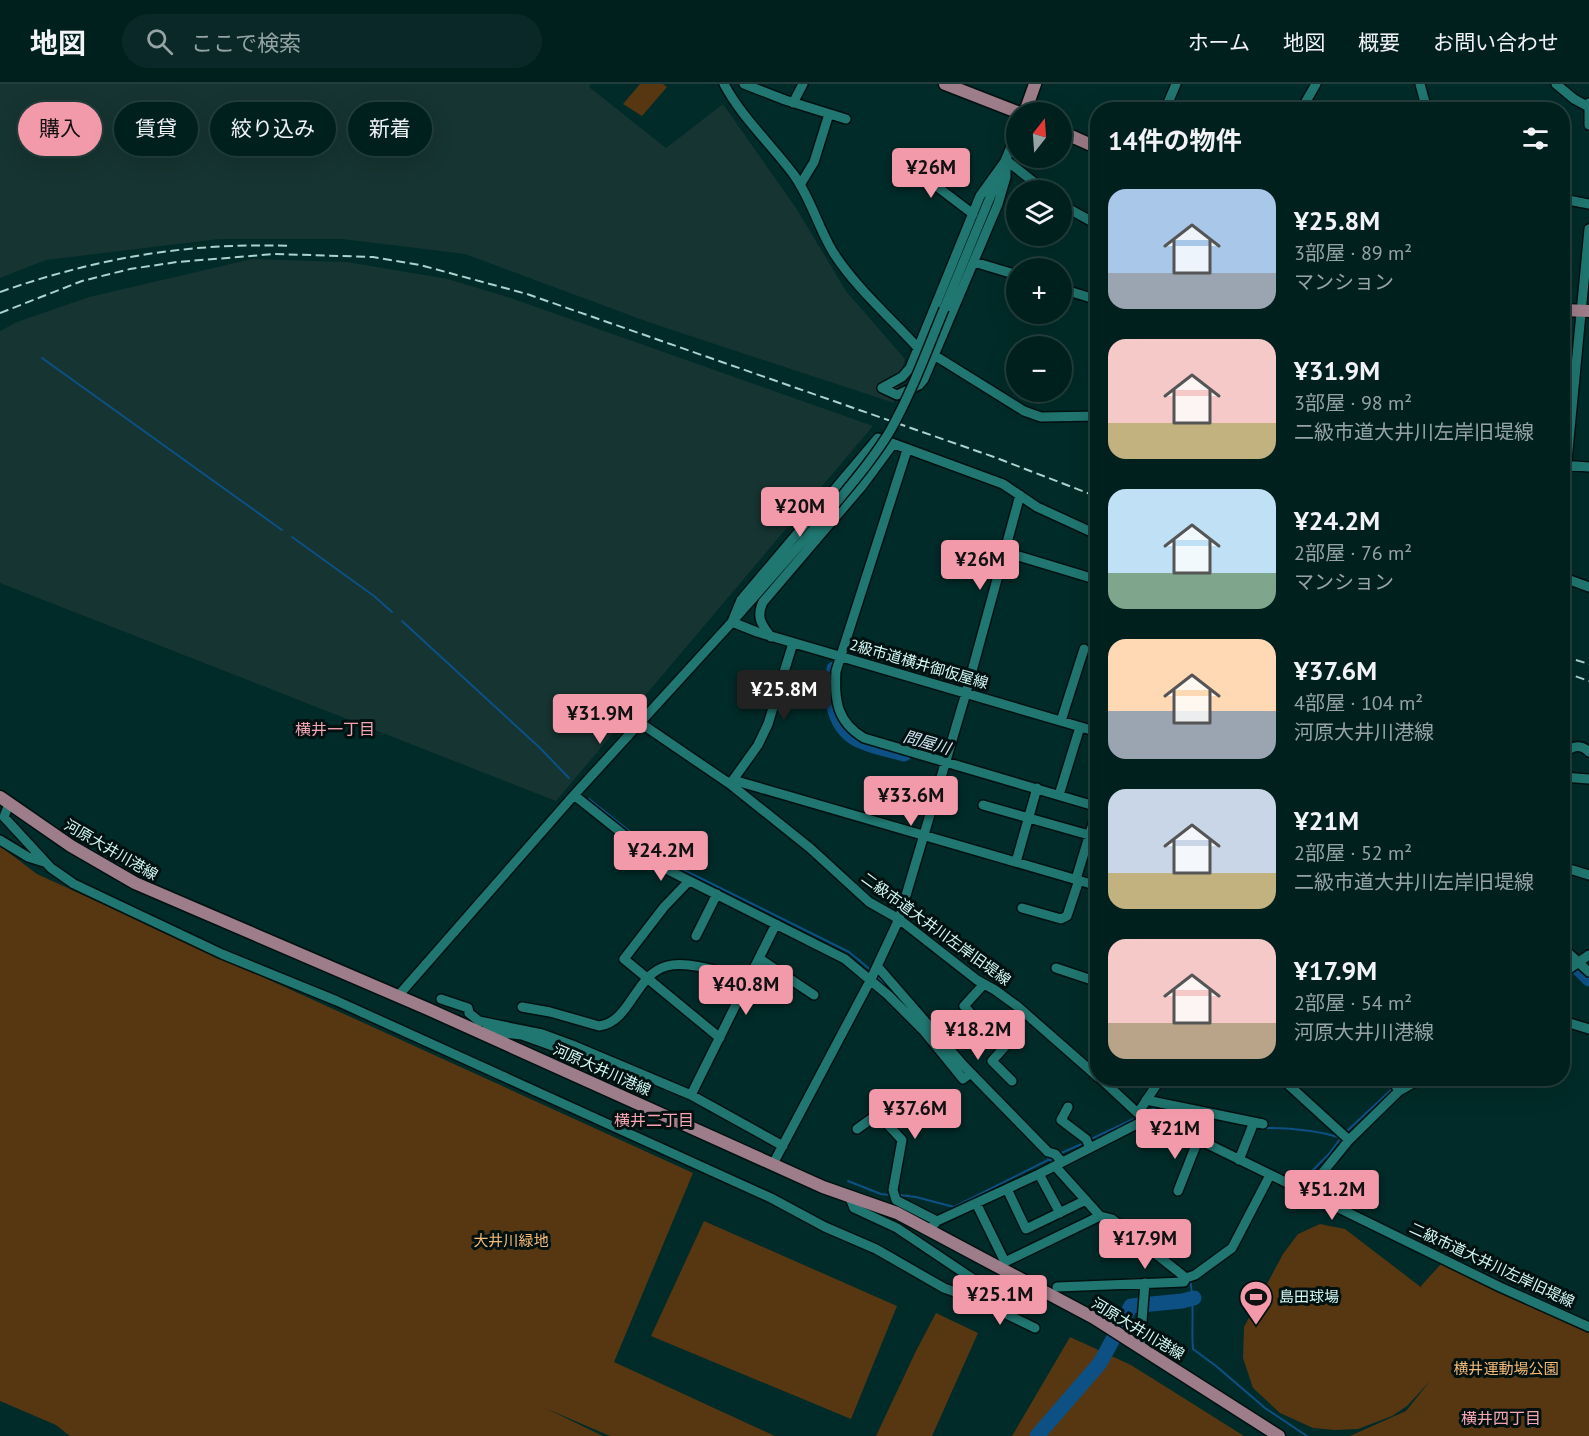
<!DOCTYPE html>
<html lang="ja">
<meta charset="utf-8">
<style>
:root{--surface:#00201e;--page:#0a2827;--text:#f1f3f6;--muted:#95a3a4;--line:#223e3c;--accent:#f39aaa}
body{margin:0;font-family:"PT Sans","Noto Sans JP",sans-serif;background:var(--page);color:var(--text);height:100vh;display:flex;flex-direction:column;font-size:22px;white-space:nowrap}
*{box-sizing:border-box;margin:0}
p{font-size:20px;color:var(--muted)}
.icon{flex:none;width:33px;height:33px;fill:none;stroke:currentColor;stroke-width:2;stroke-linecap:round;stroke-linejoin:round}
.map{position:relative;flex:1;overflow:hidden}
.details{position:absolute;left:1090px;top:18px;width:480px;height:984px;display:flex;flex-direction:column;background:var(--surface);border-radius:24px;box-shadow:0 6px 24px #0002,0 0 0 2px var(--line)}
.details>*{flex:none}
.guide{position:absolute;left:18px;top:18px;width:570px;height:54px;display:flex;gap:12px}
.needle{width:39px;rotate:17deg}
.tools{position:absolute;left:1006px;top:18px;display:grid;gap:12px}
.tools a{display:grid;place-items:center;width:66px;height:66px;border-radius:50%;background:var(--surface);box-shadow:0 6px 24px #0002,0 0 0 2px var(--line);font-size:30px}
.price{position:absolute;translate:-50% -51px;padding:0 14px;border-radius:6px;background:var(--accent);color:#111;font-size:20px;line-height:39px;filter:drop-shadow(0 2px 3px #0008)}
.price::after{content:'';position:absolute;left:50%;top:36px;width:18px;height:14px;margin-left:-9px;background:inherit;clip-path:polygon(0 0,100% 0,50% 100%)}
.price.selected{background:#222;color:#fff}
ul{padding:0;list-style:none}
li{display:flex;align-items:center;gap:18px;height:150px;padding:0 18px}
li span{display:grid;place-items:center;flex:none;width:168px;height:120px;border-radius:18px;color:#555}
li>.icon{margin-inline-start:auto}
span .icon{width:72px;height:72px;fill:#fffc;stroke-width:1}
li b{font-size:26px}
h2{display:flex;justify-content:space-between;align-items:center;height:72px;padding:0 18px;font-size:26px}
.pill{padding:0 21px;border-radius:27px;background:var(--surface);box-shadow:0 6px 24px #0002,0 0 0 2px var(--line);font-size:21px;line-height:54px}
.pill.selected{background:var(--accent);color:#111}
header{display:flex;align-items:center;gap:36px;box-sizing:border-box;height:84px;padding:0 30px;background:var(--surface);border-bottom:2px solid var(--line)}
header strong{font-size:28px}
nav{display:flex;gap:33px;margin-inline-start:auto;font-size:21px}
.search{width:420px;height:54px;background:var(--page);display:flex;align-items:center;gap:15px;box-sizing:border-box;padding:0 21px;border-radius:33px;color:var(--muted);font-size:22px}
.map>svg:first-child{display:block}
.built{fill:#163431}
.green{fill:#563712}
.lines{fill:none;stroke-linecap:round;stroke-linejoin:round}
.stream{stroke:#0c5084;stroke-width:2}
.river{stroke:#0c5084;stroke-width:15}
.minor-casing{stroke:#001110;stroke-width:12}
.major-casing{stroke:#001110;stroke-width:15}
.minor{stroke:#207670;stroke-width:9}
.major{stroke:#9d7d89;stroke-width:12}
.rail{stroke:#abd2ce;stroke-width:2;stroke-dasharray:9 4.5;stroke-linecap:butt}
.minor-bridge-casing{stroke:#001110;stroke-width:12;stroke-linecap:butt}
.minor-bridge{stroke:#207670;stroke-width:9}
.labels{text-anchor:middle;stroke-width:6;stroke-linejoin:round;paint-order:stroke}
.street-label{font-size:15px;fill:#d3f9f5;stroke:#001110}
.park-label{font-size:15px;fill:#f7bb77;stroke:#001110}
.poi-label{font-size:15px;fill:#d3f9f5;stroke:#001110;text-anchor:start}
.neighbourhood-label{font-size:16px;fill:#f7a4b3;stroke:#001110}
.water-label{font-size:16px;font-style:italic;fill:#d6e6f6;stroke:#001110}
</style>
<header>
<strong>地図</strong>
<div class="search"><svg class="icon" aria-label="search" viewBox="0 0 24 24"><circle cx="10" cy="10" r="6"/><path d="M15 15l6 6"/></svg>ここで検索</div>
<nav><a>ホーム</a><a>地図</a><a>概要</a><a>お問い合わせ</a></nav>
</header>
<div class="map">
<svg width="1589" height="1352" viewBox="0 0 1589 1352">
<rect width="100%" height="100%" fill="#002b28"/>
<!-- built -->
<path class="built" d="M0 0H591L589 3 666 64 723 20 796 124 846 207 905 275 894 319 648 238 465 170 342 155H219L46 176 0 194Z
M252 175 347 178 448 195 511 214 873 342 556 717 0 499V247L17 238 89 213Z"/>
<!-- green -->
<path class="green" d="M640 0H663L667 3 642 32 623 20Z
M0 762 37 790 693 1089 614 1278 775 1352H610L545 1324 603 1352H70L56 1341 0 1317Z
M704 1137 897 1222 851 1335 651 1252Z
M1320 1140 1345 1145 1422 1204 1421 1202 1441 1180 1535 1225 1589 1248V1352H1350L1406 1327 1430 1297 1407 1322 1392 1332 1358 1345 1335 1346 1313 1344 1280 1329 1253 1304 1243 1274 1244 1243 1283 1170 1298 1150Z
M936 1229 978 1249 932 1352H876L916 1267Z
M1070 1253 1131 1281 1244 1352H1012Z"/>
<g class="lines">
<!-- stream -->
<path class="stream" d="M1425 0 1427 9
M42 274 282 446
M292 453 374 512 392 528
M402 537 540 664 569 694
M589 715 668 778 849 868 872 887
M1563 883 1572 877
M876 891 901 918
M1399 1000 1406 994
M1000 1025 1036 1062
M1143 1030 1156 1023 1162 1024
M1265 1044C1291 1044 1316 1046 1341 1054
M1346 1048 1394 1003
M1089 1056 1138 1033
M1044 1070 1053 1079
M1059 1070 1084 1059
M1304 1095 1329 1070 1340 1055
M848 1097 881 1110 890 1111
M899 1111 916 1113 954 1123 1054 1073
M1156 1164 1188 1191
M1190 1196C1195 1219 1191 1242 1193 1265L1216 1282 1265 1324 1307 1352"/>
<!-- river -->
<path class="river" d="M834 585C829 612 833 647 863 658 876 664 890 666 904 670
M1565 871 1589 895
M1037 1352 1100 1279 1131 1222 1182 1217 1194 1214"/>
<!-- minor casing -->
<g class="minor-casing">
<path id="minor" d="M724 0C742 34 771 60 794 91 811 115 818 143 833 168 856 204 890 233 918 264L934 271 1024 327 1041 333 1098 332
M744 0 785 16 846 35
M1420 0 1427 26
M1556 0 1574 15 1589 23
M793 19 803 0
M1589 19V41
M1165 26 1176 0
M1301 26 1316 0
M1006 76 1044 106
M906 79 973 130
M800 101 814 78 829 30
M1563 115 1589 120
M1062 121 1098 141
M974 178 1017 191
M1062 205 1098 216
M944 225 1017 48
M1563 280 1576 282
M882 304 897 311 919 301 924 295 998 120 1006 93V76
M882 304 902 293 910 284 980 112 1006 76
M907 366 836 587C834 616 837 638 864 654L1098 723
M1563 381 1589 383
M1563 419 1589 145
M1098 451 1037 423 1003 400 878 354 741 516 732 538 757 548 1098 648
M1005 468 1098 496
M1563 490 1567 495 1589 503
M771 553C761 540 756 533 763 518L862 402 893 360
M1061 637 1084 565
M639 638 730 700 810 764 869 818 899 835 977 896 995 906 1017 922 1098 993
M1563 670C1572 662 1580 659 1589 668
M1563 693 1589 695
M733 696 758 661 768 640 793 559
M730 700 733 696 1098 802
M574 711 668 786 845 875 888 911 923 946 963 995 971 989
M1059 711 1080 643
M9 720 4 733 51 784 74 800 222 870 337 917 771 1114 825 1143 876 1165 944 1204 975 1215 982 1201 897 1144 854 1124 850 1114
M983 721 1089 751
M0 756 28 773 44 778
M1016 778 1037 704
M1563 783 1589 791
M1076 795 1098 723
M689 797 664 823 624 875 720 954
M1022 824 1061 835 1067 832 1079 796
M696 852 717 810
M1563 864 1589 888
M760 875 814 911
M877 882 964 982 1048 1068 1055 1070 1062 1078
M1056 884 1098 898
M1563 889 1589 871
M984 900 964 922 1003 964
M398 912 574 711 732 538 826 431
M441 915 468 924 469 929 479 937 542 950 572 961
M522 923 550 928 599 942C631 938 635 890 667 882 689 876 727 890 749 895
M1563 937 1589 945
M484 947 522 951 561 965 572 961 691 1011 783 1062
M1011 956 992 977 1012 997
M1092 987 1098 967
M1100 994 1145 1036 1177 1045 1500 1203 1589 1243
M1281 994 1349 1056
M1399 1007 1422 994
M691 1011 776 840
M1146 1016 1263 1040
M1068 1023 1061 1036 1086 1055 1090 1064
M1138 1029 1161 994
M857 1045 878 1030 902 1056 893 1106 896 1116 937 1137
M1239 1076 1254 1038
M773 1080 871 895 899 835 966 609 1020 411
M1055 1082 1100 1132 1112 1135 1186 1194
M1039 1090 1060 1129
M1007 1105 1026 1145 1086 1116
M1178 1107 1198 1056
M1306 1109 1349 1056 1399 1007 1391 994
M976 1119 1005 1178 1100 1132
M929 1146 937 1137 1039 1090 1145 1036
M1057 1203 1184 1198 1186 1194 1195 1191 1232 1164 1270 1091
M975 1215 1035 1244
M1140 1262 1145 1199"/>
</g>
<!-- major casing -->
<g class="major-casing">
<path id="major" d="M945 0 1017 28
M1025 28 1035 0
M1062 48 1098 64
M1563 226 1589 227
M0 713 71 762 135 799 428 925 823 1103 897 1129 1094 1234 1279 1352"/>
</g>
<!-- minor -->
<use href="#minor" class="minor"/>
<!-- major -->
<use href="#major" class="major"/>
<!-- rail -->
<path class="rail" d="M0 208C97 174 189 158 291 162
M0 229 82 197 130 185 177 178 275 170 373 173 420 181 527 210 994 373 1098 413
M1563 572 1589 580
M1563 588 1589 597"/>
<!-- minor-bridge casing -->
<g class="minor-bridge-casing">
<path id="minor-bridge" d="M826 431C848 404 872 377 890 347 912 308 927 266 944 225"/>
</g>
<!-- minor-bridge -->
<use href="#minor-bridge" class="minor-bridge"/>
</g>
<!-- icons -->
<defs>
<g id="stadium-pin" transform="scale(1.725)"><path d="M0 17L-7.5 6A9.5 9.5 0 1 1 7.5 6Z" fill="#f39aaa" stroke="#001110"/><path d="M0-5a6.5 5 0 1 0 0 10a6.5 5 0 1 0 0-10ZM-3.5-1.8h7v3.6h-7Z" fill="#111"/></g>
</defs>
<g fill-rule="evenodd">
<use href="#stadium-pin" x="1256" y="1213"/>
</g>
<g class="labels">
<!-- street labels -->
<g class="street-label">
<text transform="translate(919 580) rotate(16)" y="5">2級市道横井御仮屋線</text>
<text transform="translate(111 766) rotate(30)" y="5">河原大井川港線</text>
<text transform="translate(936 845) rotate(36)" y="5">二級市道大井川左岸旧堤線</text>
<text transform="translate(602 986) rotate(24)" y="5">河原大井川港線</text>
<text transform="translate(1492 1181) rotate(25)" y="5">二級市道大井川左岸旧堤線</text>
<text transform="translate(1138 1245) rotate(31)" y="5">河原大井川港線</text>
</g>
<!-- park labels -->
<g class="park-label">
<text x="511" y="1162">大井川緑地</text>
<text x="1506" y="1290">横井運動場公園</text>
</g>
<!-- poi labels -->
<g class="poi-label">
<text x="1279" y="1218">島田球場</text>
</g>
<!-- neighbourhood labels -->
<g class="neighbourhood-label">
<text x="335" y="651">横井一丁目</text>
<text x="654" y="1042">横井二丁目</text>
<text x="1501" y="1340">横井四丁目</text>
</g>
<!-- water labels -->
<g class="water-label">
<text transform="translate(927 658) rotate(16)" y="6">問屋川</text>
</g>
</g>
</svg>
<div class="tools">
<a><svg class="needle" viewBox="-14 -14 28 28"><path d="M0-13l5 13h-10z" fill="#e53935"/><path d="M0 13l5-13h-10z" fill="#95a3a4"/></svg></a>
<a><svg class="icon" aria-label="layers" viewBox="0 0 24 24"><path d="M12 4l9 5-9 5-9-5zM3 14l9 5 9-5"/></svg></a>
<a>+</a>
<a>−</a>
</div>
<b class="price" style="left:931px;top:115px">¥26M</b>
<b class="price" style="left:800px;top:454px">¥20M</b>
<b class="price" style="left:980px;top:507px">¥26M</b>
<b class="price selected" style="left:784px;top:637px">¥25.8M</b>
<b class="price" style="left:600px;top:661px">¥31.9M</b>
<b class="price" style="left:911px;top:743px">¥33.6M</b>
<b class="price" style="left:661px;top:798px">¥24.2M</b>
<b class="price" style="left:746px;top:932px">¥40.8M</b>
<b class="price" style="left:978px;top:977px">¥18.2M</b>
<b class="price" style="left:915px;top:1056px">¥37.6M</b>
<b class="price" style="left:1175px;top:1076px">¥21M</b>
<b class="price" style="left:1332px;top:1137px">¥51.2M</b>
<b class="price" style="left:1145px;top:1186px">¥17.9M</b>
<b class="price" style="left:1000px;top:1242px">¥25.1M</b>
<div class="guide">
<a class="pill selected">購入</a>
<a class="pill">賃貸</a>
<a class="pill">絞り込み</a>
<a class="pill">新着</a>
</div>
<section class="details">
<h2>14件の物件<svg class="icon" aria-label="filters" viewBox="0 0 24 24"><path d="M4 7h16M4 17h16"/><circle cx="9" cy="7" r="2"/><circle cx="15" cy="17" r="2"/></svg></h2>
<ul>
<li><span style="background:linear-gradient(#a9c7e8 70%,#9aa5b1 0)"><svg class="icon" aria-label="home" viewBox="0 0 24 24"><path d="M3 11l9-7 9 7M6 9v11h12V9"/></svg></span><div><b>¥25.8M</b><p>3部屋 · 89 m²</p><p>マンション</p></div></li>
<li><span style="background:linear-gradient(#f6c9c9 70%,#c2b280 0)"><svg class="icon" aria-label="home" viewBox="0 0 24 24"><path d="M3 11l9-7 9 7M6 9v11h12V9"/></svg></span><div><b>¥31.9M</b><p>3部屋 · 98 m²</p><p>二級市道大井川左岸旧堤線</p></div></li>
<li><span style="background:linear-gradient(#bfe0f5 70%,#7fa58c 0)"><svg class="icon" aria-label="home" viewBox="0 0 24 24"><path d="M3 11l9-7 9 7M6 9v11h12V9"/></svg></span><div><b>¥24.2M</b><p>2部屋 · 76 m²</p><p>マンション</p></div></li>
<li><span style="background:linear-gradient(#ffd9b3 60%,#9aa5b1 0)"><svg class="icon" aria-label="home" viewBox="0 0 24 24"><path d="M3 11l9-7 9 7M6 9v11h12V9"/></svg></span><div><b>¥37.6M</b><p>4部屋 · 104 m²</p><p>河原大井川港線</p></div></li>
<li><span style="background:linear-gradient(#c9d6e8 70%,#c2b280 0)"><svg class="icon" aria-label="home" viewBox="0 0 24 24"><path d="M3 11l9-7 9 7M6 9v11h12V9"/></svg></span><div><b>¥21M</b><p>2部屋 · 52 m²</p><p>二級市道大井川左岸旧堤線</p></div></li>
<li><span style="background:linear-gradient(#f6c9c9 70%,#b9a48a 0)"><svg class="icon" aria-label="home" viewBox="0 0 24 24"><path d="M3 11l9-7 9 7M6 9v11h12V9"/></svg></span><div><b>¥17.9M</b><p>2部屋 · 54 m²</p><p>河原大井川港線</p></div></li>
</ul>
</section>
</div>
